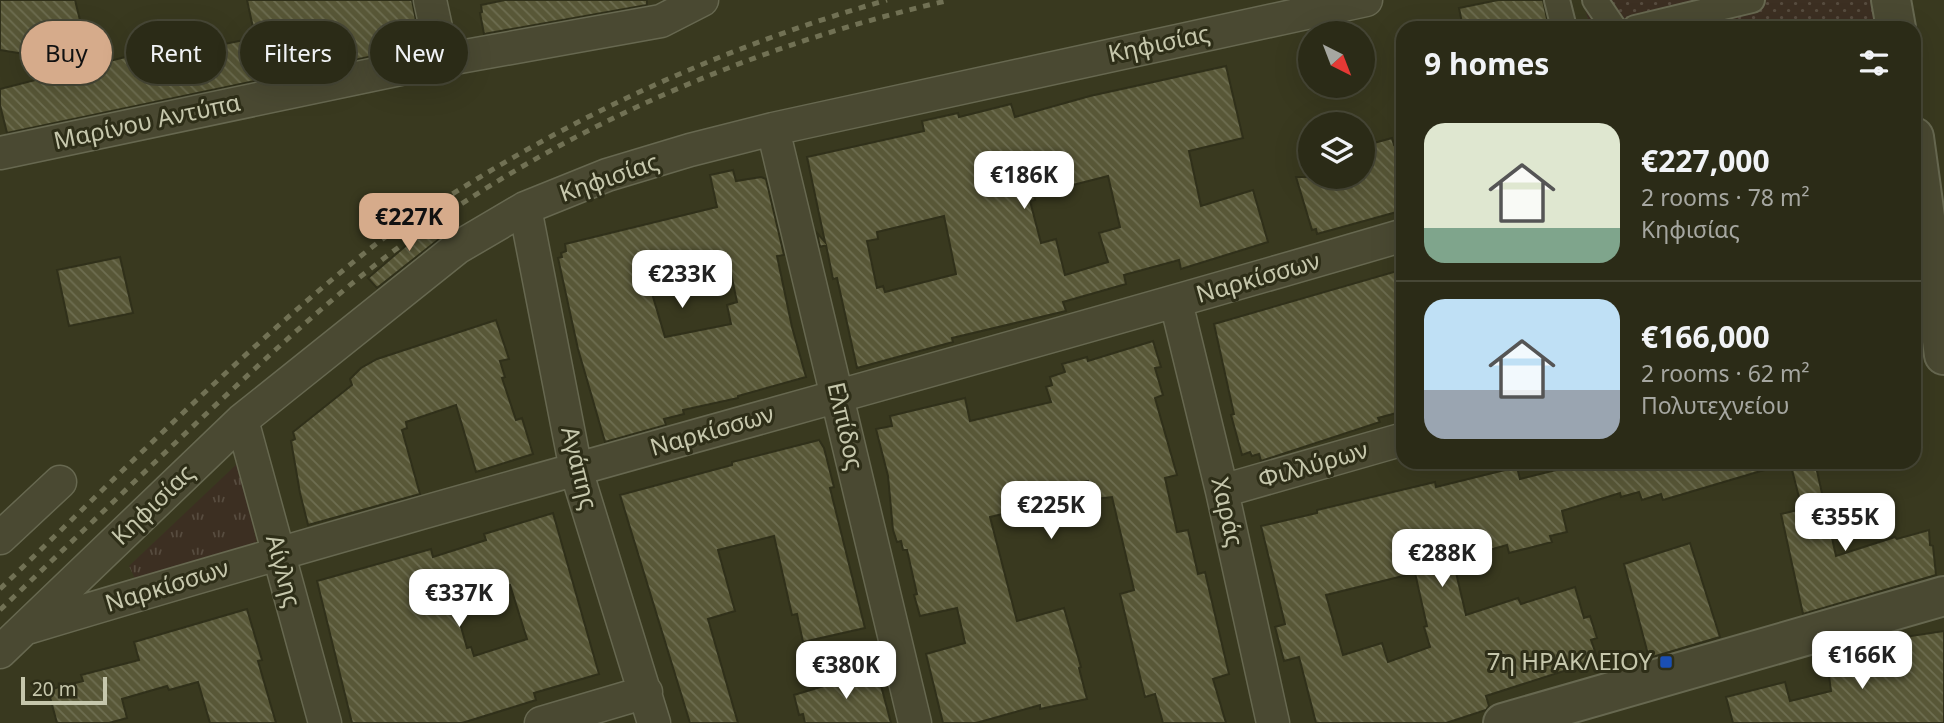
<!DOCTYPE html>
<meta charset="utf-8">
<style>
:root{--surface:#2b2b17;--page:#333320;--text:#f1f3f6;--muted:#a6a7a1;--line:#474736;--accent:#d6ab8b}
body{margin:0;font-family:"Noto Sans",sans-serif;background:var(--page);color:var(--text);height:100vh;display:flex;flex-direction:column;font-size:26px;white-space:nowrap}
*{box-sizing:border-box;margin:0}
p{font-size:23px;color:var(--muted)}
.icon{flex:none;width:38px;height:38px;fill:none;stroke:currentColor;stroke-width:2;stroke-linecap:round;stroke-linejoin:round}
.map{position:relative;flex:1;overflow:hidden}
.panel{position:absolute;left:1396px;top:21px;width:525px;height:448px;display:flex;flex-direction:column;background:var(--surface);border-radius:21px;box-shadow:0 7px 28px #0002,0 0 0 2px var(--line)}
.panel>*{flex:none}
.top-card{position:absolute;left:21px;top:21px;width:665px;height:63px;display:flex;gap:14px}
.needle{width:46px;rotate:138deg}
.controls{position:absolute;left:1298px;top:21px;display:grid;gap:14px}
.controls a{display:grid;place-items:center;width:77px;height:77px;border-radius:50%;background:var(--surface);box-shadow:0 7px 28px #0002,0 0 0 2px var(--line);font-size:35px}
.scale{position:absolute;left:21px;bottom:18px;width:86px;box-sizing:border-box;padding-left:7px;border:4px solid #c6c7ac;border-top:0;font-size:19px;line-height:24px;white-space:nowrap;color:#c6c7ac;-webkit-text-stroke:5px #2e2e18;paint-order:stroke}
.price{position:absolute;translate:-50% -60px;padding:0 16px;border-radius:14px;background:#fff;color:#222;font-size:23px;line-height:46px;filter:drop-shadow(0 2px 4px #0008)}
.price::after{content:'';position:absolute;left:50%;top:42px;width:21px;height:16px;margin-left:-10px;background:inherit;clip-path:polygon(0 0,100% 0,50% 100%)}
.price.selected{background:var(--accent);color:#111}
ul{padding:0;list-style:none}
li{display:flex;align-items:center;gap:21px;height:175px;padding:0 28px}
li+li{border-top:2px solid var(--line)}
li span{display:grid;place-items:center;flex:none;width:196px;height:140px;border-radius:21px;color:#555}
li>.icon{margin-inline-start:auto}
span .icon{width:84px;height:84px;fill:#fffc;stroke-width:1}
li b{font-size:30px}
h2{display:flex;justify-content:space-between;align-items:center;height:84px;padding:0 28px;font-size:30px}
.pill{padding:0 24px;border-radius:32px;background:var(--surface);box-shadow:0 7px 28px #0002,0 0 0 2px var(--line);font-size:24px;line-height:63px}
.pill.selected{background:var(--accent);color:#111}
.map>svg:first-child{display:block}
.grass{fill:url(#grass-tufts)}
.park{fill:url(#park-dots)}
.building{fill:url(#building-back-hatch);stroke:#30301a;stroke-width:2;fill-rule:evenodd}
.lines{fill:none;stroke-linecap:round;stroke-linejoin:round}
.pedestrian-casing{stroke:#676850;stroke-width:28}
.minor-casing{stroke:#676850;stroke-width:35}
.tertiary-casing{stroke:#676850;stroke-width:42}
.pedestrian{stroke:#4a4932;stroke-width:24}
.minor{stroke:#4a4932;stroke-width:32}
.tertiary{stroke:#4a4932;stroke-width:38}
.rail{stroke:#717154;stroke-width:5;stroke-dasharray:7 7;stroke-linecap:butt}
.transit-dot{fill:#1a4fb4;stroke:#2e2e18;stroke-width:2.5}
.labels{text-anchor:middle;stroke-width:6;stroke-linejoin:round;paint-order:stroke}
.street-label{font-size:24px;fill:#c6c7ac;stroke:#2e2e18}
.poi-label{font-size:24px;fill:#c6c7ac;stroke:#2e2e18;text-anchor:end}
</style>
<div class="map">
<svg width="1944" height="723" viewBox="0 0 1944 723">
<defs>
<pattern id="grass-tufts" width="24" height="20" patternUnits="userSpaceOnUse" patternTransform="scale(1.75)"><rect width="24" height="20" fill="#3c2f22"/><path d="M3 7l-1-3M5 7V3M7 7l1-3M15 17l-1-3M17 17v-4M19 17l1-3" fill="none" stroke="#574c3f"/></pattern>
<pattern id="park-dots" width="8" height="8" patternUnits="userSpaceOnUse" patternTransform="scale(1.75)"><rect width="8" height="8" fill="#3c2f22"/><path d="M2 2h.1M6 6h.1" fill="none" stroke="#574c3f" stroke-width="1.8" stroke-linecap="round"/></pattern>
<pattern id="building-back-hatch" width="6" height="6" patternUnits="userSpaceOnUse" patternTransform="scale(1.75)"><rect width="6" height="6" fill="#585737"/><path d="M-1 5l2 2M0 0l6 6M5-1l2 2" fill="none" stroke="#6e6e51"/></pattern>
</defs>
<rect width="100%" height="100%" fill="#39391f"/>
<!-- grass -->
<path class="grass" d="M239 462 259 553 138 585 129 566Z"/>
<!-- park -->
<path class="park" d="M1583 0H1881L1885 28H1590Z"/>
<!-- building -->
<path class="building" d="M0 0H75L91 65 0 50Z
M247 0H412L421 46 7 133 0 105V89L141 53 140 48 144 47 140 29 168 23 170 35 180 33 185 52 249 39 248 34 254 32Z
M505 0H647V5L484 34 480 13 482 12 481 5Z
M1498 0H1543L1549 28H1463L1459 8Z
M1226 66 1243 138 1189 151 1201 206 1253 190 1268 242 1181 269 1179 260 1124 275 1126 284 1063 302 1066 311 952 338 953 342 857 368 837 278 833 279 826 245 820 247 817 233 825 242 807 157 924 131 922 121 958 113 959 117 1011 104 1015 117 1090 96ZM1108 176 1120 227 1099 233 1108 262 1065 275 1056 239 1041 243 1030 201 1035 200 1034 195ZM944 216 956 274 885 292 883 286 877 288 867 241 878 239 877 232Z
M1392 138 1394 145 1404 142V210L1317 234 1316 229 1312 230 1296 177H1363V146Z
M733 170 736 181 761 177 766 179 784 255 777 256 792 327 806 377 738 396V398L683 410 684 414 664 419 666 425 605 442 578 349 558 258 562 257 561 253 566 251 565 244 717 207 710 175ZM727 254 737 302 727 305 731 324 665 337 648 280 672 274 671 268Z
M437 219 448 232 377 288 368 278Z
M120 257 133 313 69 326 57 270Z
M1404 269V411L1378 418 1380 422 1261 461 1259 454 1252 456 1250 452 1242 455 1231 415 1234 414 1214 324Z
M496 320 509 359 500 361 505 377 502 378 516 420 522 418 533 454 476 472 456 405 406 422 407 428 402 430 420 494 308 525 300 493 291 441 295 439 293 432 352 385 350 379 361 368 377 359Z
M1153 341 1161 367 1155 368 1163 395 1155 398 1177 475 1165 478 1177 532 1188 530 1198 574 1205 572 1229 674 1213 679 1226 723H1163L1155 694 1145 697 1120 594 1134 590 1112 497 1094 499 1088 481 1041 493 1044 504 990 517 1017 621 1064 608 1081 667 1079 668 1087 699 1040 709V705L976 723H943L926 654 965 643 957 608 920 616 914 595 917 594 907 550H903L901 541 897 542 893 530 888 476 876 429 892 426 890 416 965 398 970 421 1051 402 1046 387 1052 385 1050 377 1065 372 1062 364 1087 357 1088 361Z
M819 440 824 448 834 487 830 488 865 628 803 642 797 614 792 615 774 536 718 550 735 611 708 619 738 723H690L620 495 732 465V462Z
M1588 462H1770L1771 468 1663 500 1661 494 1642 500 1639 492 1621 497 1620 493 1562 511 1567 532 1550 536 1552 542 1509 553 1507 545 1453 560 1466 615 1518 598 1521 604 1575 587 1584 618 1590 616 1597 638 1591 640 1598 660 1486 696 1489 706 1486 710 1446 723H1316L1299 657 1284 661 1275 627 1285 624 1261 526 1317 513V510L1355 501 1435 482 1436 487 1517 467 1520 479ZM1415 573 1427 626 1424 627 1430 647 1388 662 1382 643 1343 655 1326 595Z
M1790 462H1815L1836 556 1895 537 1897 539 1929 530 1930 545 1933 546 1936 575 1803 614 1781 514 1802 509Z
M553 513 599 674 534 693 536 700 462 723H352L317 581 431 549 433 557 486 540 484 534ZM510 585 527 639 474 656 471 647 467 648 454 602Z
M1690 543 1720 637 1649 658 1624 564Z
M247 609 262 660 258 661 276 723H210L198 682 169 690 167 686 122 699 127 718 109 723H57L48 690 83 681 81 675 139 660 134 642Z
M1944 631V723H1733L1726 697 1785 682 1790 701 1831 691 1828 668 1894 657 1891 639Z
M876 667 891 723H805L803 714 799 715 794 695 827 685 826 681Z"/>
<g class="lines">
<!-- pedestrian casing -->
<g class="pedestrian-casing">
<path id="pedestrian" d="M1557 0 1564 28
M1595 0 1614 28
M1635 28 1752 0"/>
</g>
<!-- minor casing -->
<g class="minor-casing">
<path id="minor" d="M430 0 443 60
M773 129 915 723
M0 153 443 60 661 21 702 0
M525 208 576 470 654 723
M1176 302 1222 491 1273 723
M242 420 325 723
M1222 491 1404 439
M0 538 60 482
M27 628C484 490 946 370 1404 235
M0 652 242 420 457 248 525 208 607 175 690 150 773 129 1366 0
M541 723 646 692"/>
</g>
<!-- tertiary casing -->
<g class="tertiary-casing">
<path id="tertiary" d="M1891 0 1896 28
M1914 137 1944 355
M1503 723 1944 596"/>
</g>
<!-- pedestrian -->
<use href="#pedestrian" class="pedestrian"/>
<!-- minor -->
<use href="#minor" class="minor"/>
<!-- tertiary -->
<use href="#tertiary" class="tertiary"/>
<!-- rail -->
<path class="rail" d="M0 589C120 474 237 355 367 251 398 226 433 206 467 185 598 104 739 42 887 0
M0 610C78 536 155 461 234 388 290 336 347 284 410 239 570 124 758 44 950 0"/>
</g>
<!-- markers -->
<rect class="transit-dot" x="1659" y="655" width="14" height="14" rx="3.5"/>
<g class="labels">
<!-- street labels -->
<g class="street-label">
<text transform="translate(1159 44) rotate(-12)" y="8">Κηφισίας</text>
<text transform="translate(147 122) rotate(-12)" y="8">Μαρίνου Αντύπα</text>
<text transform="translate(609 178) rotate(-19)" y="8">Κηφισίας</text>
<text transform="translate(1258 278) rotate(-16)" y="8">Ναρκίσσων</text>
<text transform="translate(845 426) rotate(77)" y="8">Ελπίδος</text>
<text transform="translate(712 431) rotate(-16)" y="8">Ναρκίσσων</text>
<text transform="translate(1313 465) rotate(-16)" y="8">Φιλλύρων</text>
<text transform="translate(579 468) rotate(76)" y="8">Αγάπης</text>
<text transform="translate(153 505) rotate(-44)" y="8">Κηφισίας</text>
<text transform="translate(1227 512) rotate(77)" y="8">Χαράς</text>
<text transform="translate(283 571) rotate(75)" y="8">Αίγλης</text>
<text transform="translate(167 586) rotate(-17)" y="8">Ναρκίσσων</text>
</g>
<!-- poi labels -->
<g class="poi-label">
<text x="1652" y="670">7η ΗΡΑΚΛΕΙΟΥ</text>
</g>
</g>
</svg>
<div class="controls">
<a><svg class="needle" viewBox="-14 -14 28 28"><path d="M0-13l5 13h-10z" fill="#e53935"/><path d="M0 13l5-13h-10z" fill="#a6a7a1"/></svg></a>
<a><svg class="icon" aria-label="layers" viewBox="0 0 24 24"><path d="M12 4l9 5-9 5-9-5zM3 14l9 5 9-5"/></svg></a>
</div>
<div class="scale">20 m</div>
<b class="price" style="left:1024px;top:211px">€186K</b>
<b class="price selected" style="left:409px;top:253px">€227K</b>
<b class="price" style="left:682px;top:310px">€233K</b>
<b class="price" style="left:1051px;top:541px">€225K</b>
<b class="price" style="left:1845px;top:553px">€355K</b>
<b class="price" style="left:1442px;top:589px">€288K</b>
<b class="price" style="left:459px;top:629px">€337K</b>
<b class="price" style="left:1862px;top:691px">€166K</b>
<b class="price" style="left:846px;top:701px">€380K</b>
<div class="top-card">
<a class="pill selected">Buy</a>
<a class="pill">Rent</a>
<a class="pill">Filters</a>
<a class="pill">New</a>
</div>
<section class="panel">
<h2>9 homes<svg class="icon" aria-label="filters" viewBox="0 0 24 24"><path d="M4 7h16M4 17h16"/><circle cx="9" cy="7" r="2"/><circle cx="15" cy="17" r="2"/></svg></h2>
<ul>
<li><span style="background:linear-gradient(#dfe7d0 75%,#7fa58c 0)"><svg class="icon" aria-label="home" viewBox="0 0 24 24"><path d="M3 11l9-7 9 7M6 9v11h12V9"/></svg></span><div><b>€227,000</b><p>2 rooms · 78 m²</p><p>Κηφισίας</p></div></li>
<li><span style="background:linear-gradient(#bfe0f5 65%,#9aa5b1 0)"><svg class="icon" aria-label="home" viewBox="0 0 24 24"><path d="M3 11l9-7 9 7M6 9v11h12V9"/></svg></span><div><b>€166,000</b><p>2 rooms · 62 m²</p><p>Πολυτεχνείου</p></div></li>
</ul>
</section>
</div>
